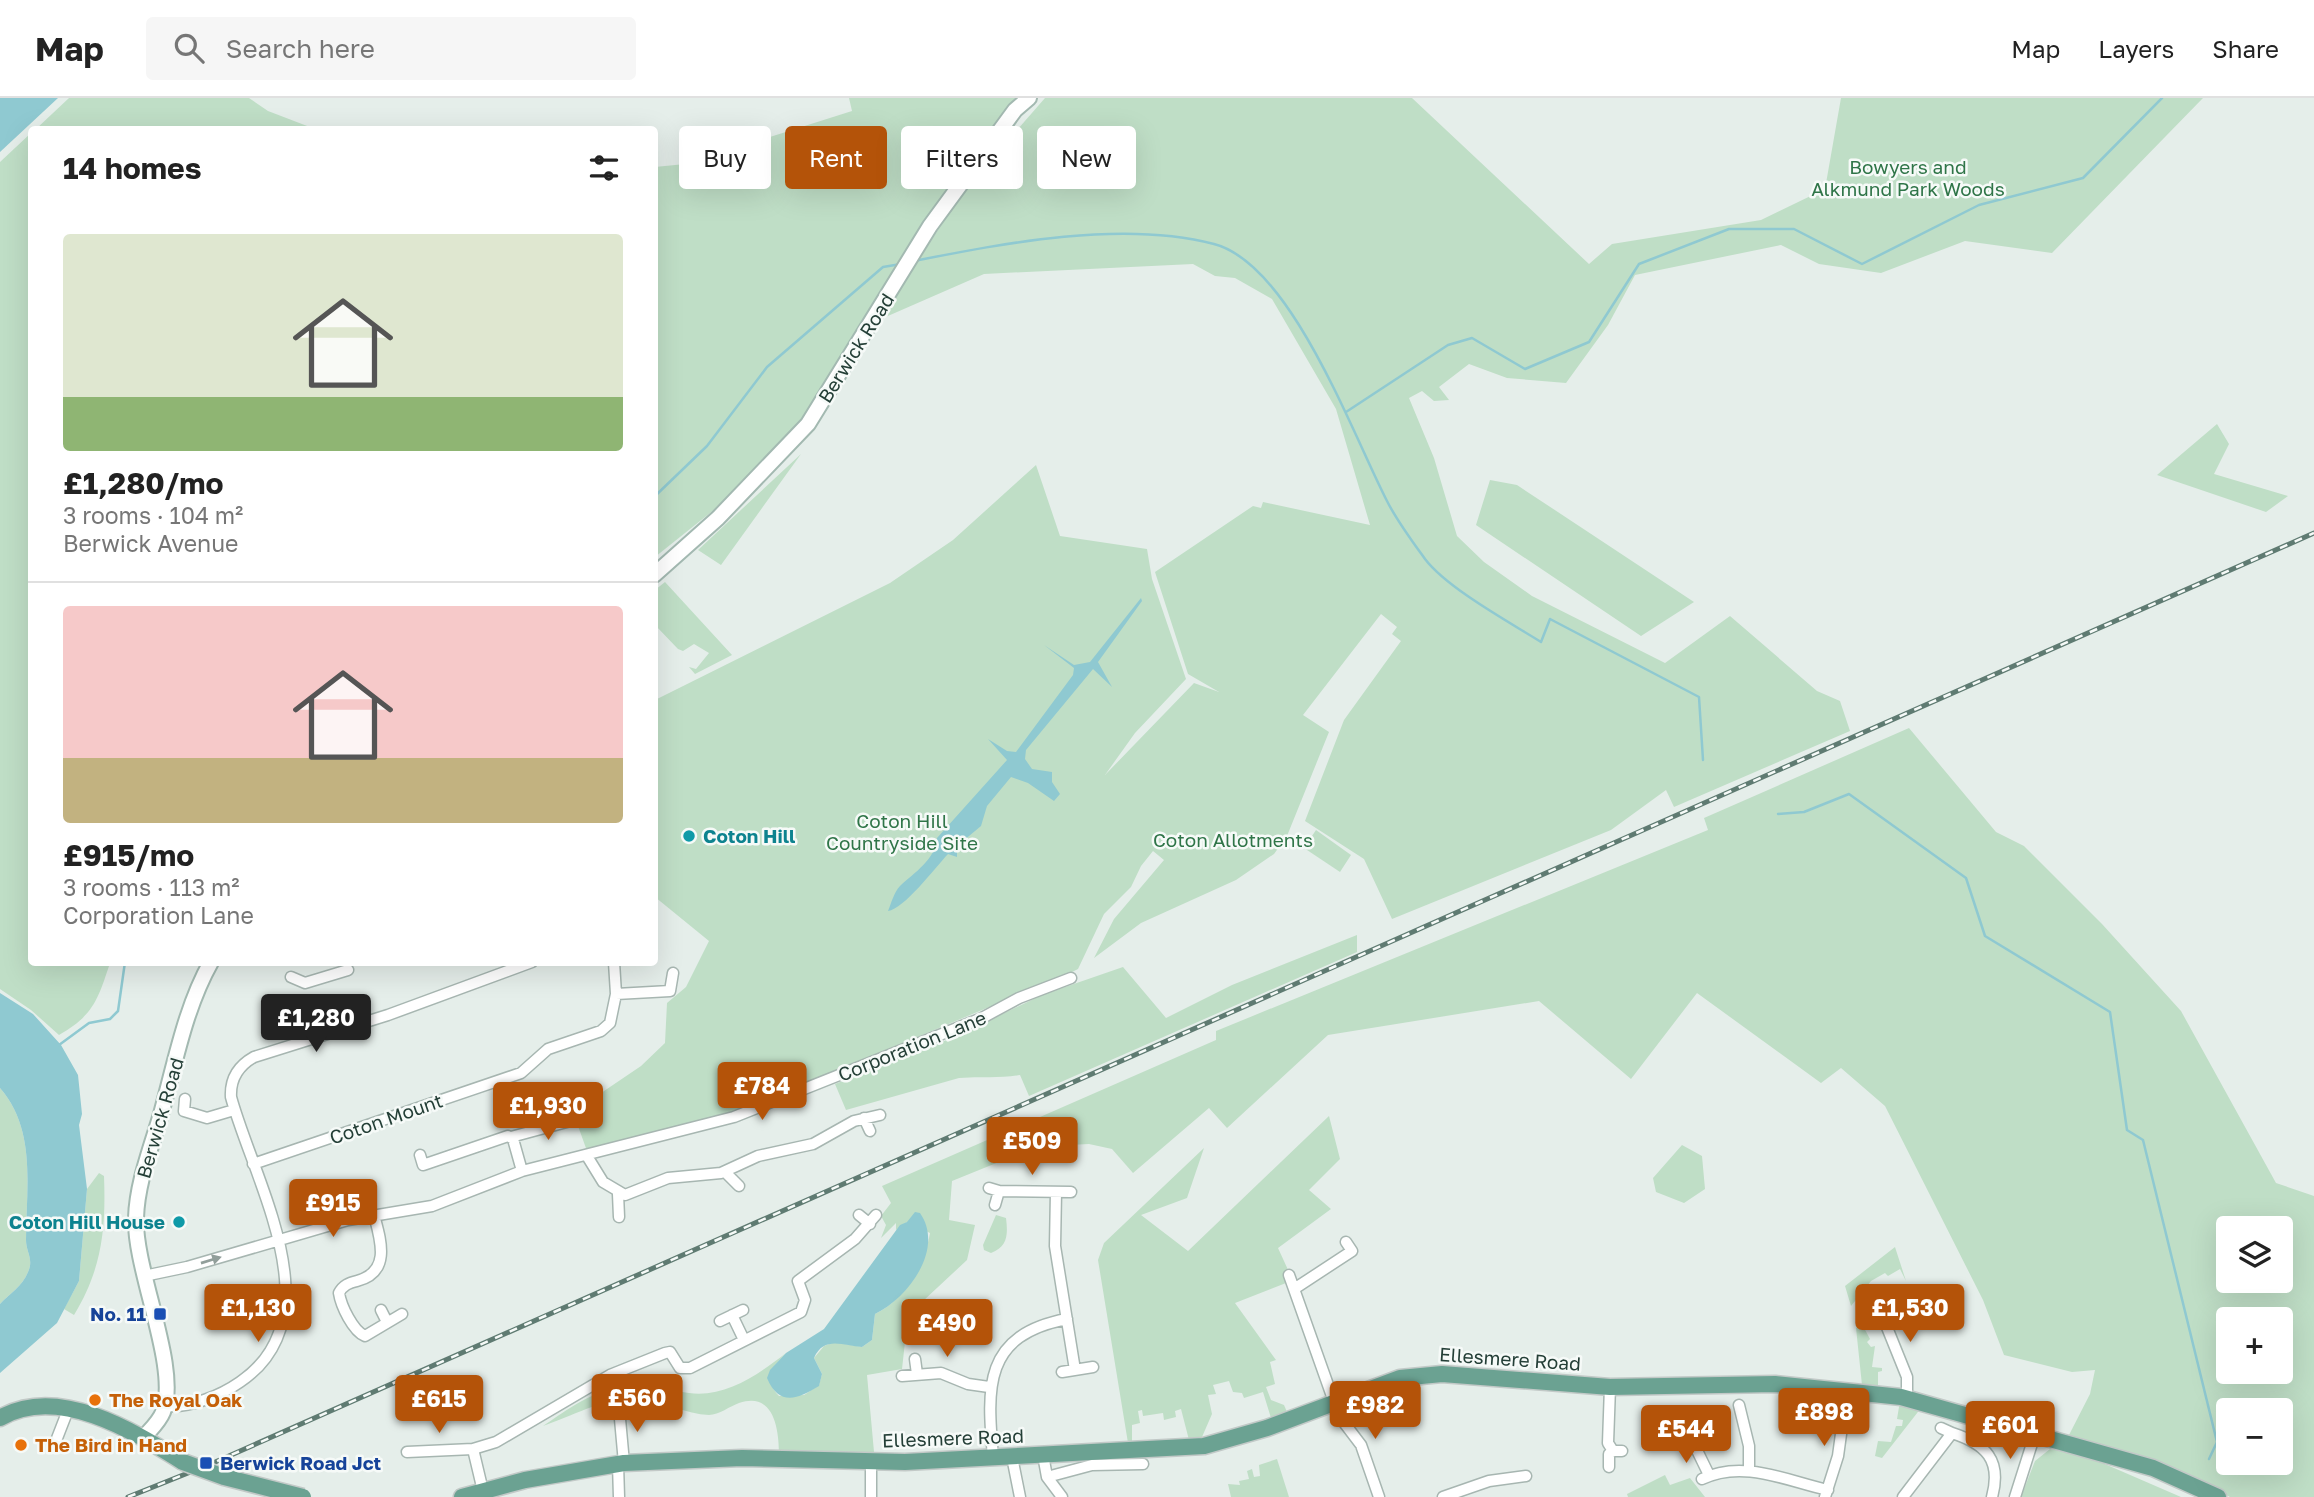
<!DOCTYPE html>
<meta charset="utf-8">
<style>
:root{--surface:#fff;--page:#f6f6f6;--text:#222;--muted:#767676;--line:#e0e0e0;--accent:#b45309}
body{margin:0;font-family:"Golos Text",sans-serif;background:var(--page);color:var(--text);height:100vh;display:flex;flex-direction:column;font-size:26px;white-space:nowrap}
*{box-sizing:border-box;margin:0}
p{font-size:23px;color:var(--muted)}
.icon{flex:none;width:38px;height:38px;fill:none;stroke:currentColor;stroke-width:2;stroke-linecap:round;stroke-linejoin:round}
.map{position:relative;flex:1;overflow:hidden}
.drawer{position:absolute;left:28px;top:28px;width:630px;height:840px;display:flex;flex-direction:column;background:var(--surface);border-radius:7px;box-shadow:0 7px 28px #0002}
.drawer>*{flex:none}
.top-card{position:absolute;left:679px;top:28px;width:665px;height:63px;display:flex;gap:14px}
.buttons{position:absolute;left:2216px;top:1118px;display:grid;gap:14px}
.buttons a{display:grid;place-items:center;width:77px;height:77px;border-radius:7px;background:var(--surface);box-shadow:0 7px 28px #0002;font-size:35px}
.price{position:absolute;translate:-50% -60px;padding:0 16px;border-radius:7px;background:var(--accent);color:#fff;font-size:23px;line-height:46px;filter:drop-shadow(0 2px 4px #0008)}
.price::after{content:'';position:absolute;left:50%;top:42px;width:21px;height:16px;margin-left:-10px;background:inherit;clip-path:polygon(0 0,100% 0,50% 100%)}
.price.current{background:#222;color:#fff}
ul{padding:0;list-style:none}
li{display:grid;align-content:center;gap:14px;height:371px;padding:0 35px}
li+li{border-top:2px solid var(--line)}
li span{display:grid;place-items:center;height:217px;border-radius:7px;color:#555}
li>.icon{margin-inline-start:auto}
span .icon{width:126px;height:126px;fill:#fffc;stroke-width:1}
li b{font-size:30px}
h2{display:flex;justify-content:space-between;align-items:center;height:84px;padding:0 35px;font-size:30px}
.pill{padding:0 24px;border-radius:7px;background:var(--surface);box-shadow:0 7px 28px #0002;font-size:24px;line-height:63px}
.pill.current{background:var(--accent);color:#fff}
header{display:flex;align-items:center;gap:42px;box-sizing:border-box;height:98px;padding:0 35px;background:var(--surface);border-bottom:2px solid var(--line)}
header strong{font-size:33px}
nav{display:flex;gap:38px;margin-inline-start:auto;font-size:24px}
.search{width:490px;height:63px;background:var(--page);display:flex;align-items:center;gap:18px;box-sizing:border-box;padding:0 24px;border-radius:7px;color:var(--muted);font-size:26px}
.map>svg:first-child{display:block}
.green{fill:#bfdec6;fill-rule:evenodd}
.water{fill:#8fc9d1}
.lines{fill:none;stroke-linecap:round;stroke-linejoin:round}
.stream{stroke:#8fc9d1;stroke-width:2.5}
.street-casing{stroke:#a7b6b1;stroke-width:13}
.secondary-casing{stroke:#a3b9b1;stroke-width:18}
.primary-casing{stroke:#c2c9c7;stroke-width:19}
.street{stroke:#fff;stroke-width:10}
.secondary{stroke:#fff;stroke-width:14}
.primary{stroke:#6ba292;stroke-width:16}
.rail-casing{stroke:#5f7b72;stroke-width:5}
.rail{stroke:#f6faf8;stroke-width:2.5;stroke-dasharray:8;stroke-linecap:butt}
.primary-bridge-casing{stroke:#c2c9c7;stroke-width:19;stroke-linecap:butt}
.primary-bridge{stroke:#6ba292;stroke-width:16}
.oneway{fill:#929f9b}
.culture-dot{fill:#0f9aa8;stroke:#f6faf8;stroke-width:2.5}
.transit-dot{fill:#1a4fb4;stroke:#f6faf8;stroke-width:2.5}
.food-dot{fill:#e8710a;stroke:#f6faf8;stroke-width:2.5}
.labels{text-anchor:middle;stroke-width:5;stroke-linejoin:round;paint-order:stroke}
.park-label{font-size:19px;fill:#2f7548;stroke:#f6faf8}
.street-label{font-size:19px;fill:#243f37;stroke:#f6faf8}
.culture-label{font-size:19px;font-weight:bold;fill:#0d838f;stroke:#f6faf8;text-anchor:start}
.transit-label{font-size:19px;font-weight:bold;fill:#164399;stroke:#f6faf8;text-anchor:end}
.food-label{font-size:19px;font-weight:bold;fill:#c56008;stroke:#f6faf8;text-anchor:start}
</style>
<header>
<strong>Map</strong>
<div class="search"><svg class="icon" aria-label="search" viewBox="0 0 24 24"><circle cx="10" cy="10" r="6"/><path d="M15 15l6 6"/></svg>Search here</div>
<nav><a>Map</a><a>Layers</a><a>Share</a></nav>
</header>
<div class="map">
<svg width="2314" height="1399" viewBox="0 0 2314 1399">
<rect width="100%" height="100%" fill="#e5eeea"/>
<!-- green -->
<path class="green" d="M69 0H249L268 13 315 31H36Z
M849 0H1018L959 73 809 317 760 375 655 459V69L685 66 852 13Z
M1045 0H1412L1589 166 1612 146 1761 122 1825 91 1841 0H2203L2052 155 1965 143 1881 175 1819 166 1781 147 1635 177 1608 227 1566 285 1507 280 1469 266 1439 289 1449 302 1434 303 1422 293 1409 300 1434 360 1457 438 1484 464 1532 498 1665 565 1730 518 1817 593 1840 603 1850 633 1674 709 1666 692 1611 732 1392 821 1364 761 1305 723 1344 622 1401 543 1392 536 1397 529 1381 516 1303 617 1329 634 1287 738 1274 756 1236 782 1141 825 1094 860 1114 821 1164 762 1153 753 1141 768 1131 789 1104 816 1078 871 1066 877 735 1015 587 1053 573 1014 641 968 665 945 667 905 686 889 709 843 655 799V602L890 485 953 442 1036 367 1060 438 1147 451 1152 481 1186 581 1135 635 1105 677 1194 585 1219 594 1188 576 1155 474 1253 408 1261 410 1263 404 1370 427 1336 311 1272 201 1235 180 1215 178 1193 166 984 176 881 221 961 96Z
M31 35 32 864 110 865C98 901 94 917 59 937L31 912 0 891V64Z
M2217 326 2229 346 2214 376 2288 398 2266 414 2157 377Z
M801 356 721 467 698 452Z
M1490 382 1517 387 1694 504 1641 538 1476 427Z
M665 484 732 557 695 576 689 569 696 571 709 555 694 546 683 553 678 551 655 527V492Z
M1909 630 1996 734 2024 748 2102 826 2181 913 2276 1085 2314 1098V1399H2230L2192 1378 2069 1337 2090 1296 2095 1272 2072 1274 2004 1257 1983 1202 1885 1008 1841 970 1821 985 1697 895 1631 981 1539 903 1328 937 1227 1030 1209 1010 1133 1075 1112 1051 1089 1046 1069 1047 1049 1053 1031 1051 952 1083 949 1122 975 1127 967 1162 908 1217 902 1271 867 1277 874 1354 779 1357C779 1331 774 1293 739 1305 730 1308 719 1317 709 1317 686 1316 664 1304 641 1300 613 1296 570 1319 543 1328 563 1315 585 1297 609 1293 637 1287 661 1291 689 1295 725 1300 759 1276 786 1255 771 1271 762 1279 779 1298L804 1297 819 1287 822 1276 814 1260 824 1248 834 1244 862 1249 872 1242 875 1216C904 1203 925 1165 930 1135L907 1124 896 1132V1125L881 1140 886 1127 881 1118 891 1105 882 1088 1216 942V933L1708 732 1704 720ZM2228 1130H2280V1183H2228ZM2228 1222H2280V1274H2228ZM2228 1312H2280V1365H2228Z
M1316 732 1351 757 1340 774 1304 750Z
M1357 837V854L1029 998 1020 977C999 981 980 978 959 980L846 1012 835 986 952 940 1042 897 1123 869 1166 920 1232 887Z
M0 990C37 1032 26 1091 26 1142 26 1154 34 1161 28 1174 22 1189 10 1195 0 1206Z
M1329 1018 1340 1061 1309 1092 1331 1111 1278 1150 1289 1174 1284 1177 1286 1185 1235 1205 1276 1262 1270 1264 1275 1286 1266 1289 1271 1302 1284 1307 1287 1314 1271 1320 1263 1294 1244 1300 1242 1295 1233 1294 1229 1283 1213 1287 1216 1296 1208 1297 1212 1316 1202 1339 1189 1342 1181 1311 1175 1313 1176 1319 1164 1322 1163 1315 1143 1318 1142 1312 1138 1313 1140 1325 1132 1327V1345H1128L1098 1162 1104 1145 1204 1050 1187 1100 1141 1117 1188 1153Z
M1682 1047 1702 1058 1705 1091 1684 1105 1656 1094 1653 1080Z
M99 1075 104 1078C106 1131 102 1171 74 1217L64 1211 79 1183 87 1091Z
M996 1117 1006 1120C1008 1136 1008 1149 991 1155L984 1152 983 1147Z
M1895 1149 1906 1183 1900 1171 1888 1178 1885 1175 1871 1183 1851 1208 1845 1188Z
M1867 1222 1863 1228 1870 1241 1867 1244 1871 1249 1875 1248 1872 1269 1882 1270V1273L1878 1274V1289L1862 1287 1856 1230Z
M1900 1303 1921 1310 1882 1360 1875 1358 1878 1343 1891 1344 1896 1328H1902L1903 1322 1897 1321Z
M2050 1351 2084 1357 2181 1399H2021L2035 1363Z
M1277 1361 1289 1399H1231L1228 1386 1240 1387 1239 1383 1249 1381 1247 1373 1252 1371 1254 1379 1260 1378 1259 1367Z
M1665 1377 1670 1387 1690 1380 1705 1399H1628L1627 1396Z"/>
<!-- water -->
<path class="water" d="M0 0H58L0 54Z
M1141 500 1142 503 1098 564 1112 589 1093 571 1026 652 1025 661 1032 671 1052 674V684L1060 696 1054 703 1028 685 1011 679 987 708 981 728 957 748V759L948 756C934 771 904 811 888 813 891 806 894 794 900 788 914 775 936 761 937 740L1007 662 988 641 1007 653 1016 654 1073 577 1074 570 1044 547 1074 567 1090 564Z
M0 895 33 916 61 947 78 977 82 1016 79 1027 87 1091 79 1183 57 1225 0 1275V1206C10 1195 22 1189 28 1174 34 1161 26 1154 26 1142 26 1091 37 1032 0 990Z
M915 1114 920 1115C945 1151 908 1200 875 1216L872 1242 862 1249C844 1248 824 1237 814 1260L822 1276 819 1288C798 1301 779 1309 767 1280L770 1272 786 1255 824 1231 900 1127 907 1124Z"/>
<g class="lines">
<!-- stream -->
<path class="stream" d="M914 163C1005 145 1123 122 1214 146 1291 166 1352 335 1387 403 1397 423 1412 443 1425 461 1447 490 1509 524 1541 544L1550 521 1699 599 1703 662
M1346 314 1448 247 1472 240 1525 271 1589 244 1639 166 1729 131H1794L1862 166 1979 107 2083 80 2162 0
M654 399 707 348 767 269 883 169 901 166
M1778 716 1804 714 1849 696 1966 780 1985 838 2110 914 2127 1032 2143 1042 2217 1344 2209 1361
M59 947 89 925 110 921 118 913 125 864"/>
<!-- street casing -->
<g class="street-casing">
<path id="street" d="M291 879 305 885 348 872
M616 896 670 893 673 875
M185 1001 184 1013 207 1020 234 1012
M864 1020 870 1033
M511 1039 574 1022
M420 1057 423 1067 508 1038 513 1041 522 1073
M587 1058 603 1084 625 1097 668 1080 721 1075 758 1058 813 1046 854 1023 880 1017
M253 1066 521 975 548 951 601 933 610 925 616 896 614 864
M725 1074 739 1088
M989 1090 999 1093 1071 1094
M1056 1094 1055 1148 1075 1272
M618 1096 619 1119
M995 1107 999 1093
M374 1117C381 1143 391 1174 357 1183 349 1185 343 1187 339 1195 341 1208 353 1233 365 1238L402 1216
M859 1117 870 1126
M1346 1144 1352 1153 1294 1191 1339 1318 1361 1347 1379 1399
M1289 1177 1294 1191
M144 1178 187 1169 348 1122 432 1108 522 1073 734 1019 982 920 1019 900 1071 880
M1893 1198 1880 1212 1907 1279V1300
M381 1212 387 1224
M732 1217 744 1242
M720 1223 743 1212
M915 1261 917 1276
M1062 1274 1093 1269
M902 1278 941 1275 968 1286 989 1289
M1610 1289 1608 1345 1613 1353H1622
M1739 1307 1749 1348V1373
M165 1308C190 1310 220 1298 240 1284 336 1219 254 1084 231 999 230 981 238 968 254 959L388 917 532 864
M619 1310 624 1365
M1833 1313 1853 1315
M1941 1330 1952 1335
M1692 1342 1709 1377
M54 1348 68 1312
M407 1354 473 1351
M1043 1357 1047 1379 1062 1399
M993 1359C987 1289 983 1237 1067 1221
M1012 1359 1020 1399
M871 1364V1399
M618 1366 619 1399
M1609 1369V1356L1613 1353
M1047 1379 1092 1367 1143 1366
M1702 1381C1743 1361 1787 1383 1828 1392
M483 1393 473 1351 496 1344 610 1277 665 1255 670 1254 680 1270H690L801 1214 805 1202 798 1183 855 1141 876 1117
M1443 1399 1489 1383 1526 1378
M1825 1399 1838 1358 1844 1314
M1903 1399 1952 1335C1986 1346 2002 1362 1992 1399
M2015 1399 2035 1336"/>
</g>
<!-- secondary casing -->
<g class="secondary-casing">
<path id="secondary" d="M654 477 718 420 808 326 930 128 1015 12 1029 0
M144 1339C151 1331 159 1324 163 1314 180 1270 134 1172 136 1120 137 1085 151 1050 161 1016 175 966 185 910 211 864"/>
</g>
<!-- primary casing -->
<g class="primary-casing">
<path id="primary" d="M0 1320C58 1286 133 1333 183 1364
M462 1399 525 1382 624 1365 742 1360 905 1364 1204 1348 1267 1330 1400 1280 1442 1276 1610 1289 1775 1286 1901 1299 2153 1370 2218 1399"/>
</g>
<!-- street -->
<use href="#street" class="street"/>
<!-- secondary -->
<use href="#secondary" class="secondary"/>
<!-- primary -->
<use href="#primary" class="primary"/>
<!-- rail casing -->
<g class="rail-casing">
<path id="rail" d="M128 1399 213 1365 2314 435"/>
</g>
<!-- rail -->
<use href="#rail" class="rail"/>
<!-- primary-bridge casing -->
<g class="primary-bridge-casing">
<path id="primary-bridge" d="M183 1364 224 1379 303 1399"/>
</g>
<!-- primary-bridge -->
<use href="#primary-bridge" class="primary-bridge"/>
</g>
<!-- one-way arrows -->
<defs><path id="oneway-solid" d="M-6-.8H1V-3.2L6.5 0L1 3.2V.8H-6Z" transform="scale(1.75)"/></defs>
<use class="oneway" href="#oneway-solid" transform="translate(211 1162) rotate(-17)"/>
<!-- markers -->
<g class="culture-dot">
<circle cx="689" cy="738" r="7"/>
<circle cx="179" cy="1124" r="7"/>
</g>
<g class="transit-dot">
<rect x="153" y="1209" width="14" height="14" rx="3.5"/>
<rect x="199" y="1358" width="14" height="14" rx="3.5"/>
</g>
<g class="food-dot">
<circle cx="95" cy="1302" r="7"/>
<circle cx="21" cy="1347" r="7"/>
</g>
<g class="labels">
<!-- park labels -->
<g class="park-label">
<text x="1908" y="76">Bowyers and<tspan x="1908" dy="22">Alkmund Park Woods</tspan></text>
<text x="902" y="730">Coton Hill<tspan x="902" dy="22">Countryside Site</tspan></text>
<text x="1233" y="749">Coton Allotments</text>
</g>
<!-- street labels -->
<g class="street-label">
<text transform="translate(856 250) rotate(-58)" y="7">Berwick Road</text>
<text transform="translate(912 948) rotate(-22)" y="7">Corporation Lane</text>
<text transform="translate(160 1020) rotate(-74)" y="7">Berwick Road</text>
<text transform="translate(386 1021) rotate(-19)" y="7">Coton Mount</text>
<text transform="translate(1510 1261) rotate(4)" y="7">Ellesmere Road</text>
<text transform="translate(953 1340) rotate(-2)" y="7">Ellesmere Road</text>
</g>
<!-- culture labels -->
<g class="culture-label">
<text x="703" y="745">Coton Hill</text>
<text x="165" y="1131" text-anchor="end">Coton Hill House</text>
</g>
<!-- transit labels -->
<g class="transit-label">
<text x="146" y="1223">No. 11</text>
<text x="220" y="1372" text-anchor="start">Berwick Road Jct</text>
</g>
<!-- food labels -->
<g class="food-label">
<text x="109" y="1309">The Royal Oak</text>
<text x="35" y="1354">The Bird in Hand</text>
</g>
</g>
</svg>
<div class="buttons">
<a><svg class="icon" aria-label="layers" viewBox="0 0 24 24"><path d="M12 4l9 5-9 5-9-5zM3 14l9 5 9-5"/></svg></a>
<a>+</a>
<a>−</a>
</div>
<b class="price current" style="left:316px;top:956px">£1,280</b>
<b class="price" style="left:762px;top:1024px">£784</b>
<b class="price" style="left:548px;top:1044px">£1,930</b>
<b class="price" style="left:1032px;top:1079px">£509</b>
<b class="price" style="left:333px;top:1141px">£915</b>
<b class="price" style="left:258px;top:1246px">£1,130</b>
<b class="price" style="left:1910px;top:1246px">£1,530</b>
<b class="price" style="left:947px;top:1261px">£490</b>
<b class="price" style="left:637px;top:1336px">£560</b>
<b class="price" style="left:439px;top:1337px">£615</b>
<b class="price" style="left:1375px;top:1343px">£982</b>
<b class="price" style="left:1824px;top:1350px">£898</b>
<b class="price" style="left:2010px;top:1363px">£601</b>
<b class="price" style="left:1686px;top:1367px">£544</b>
<div class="top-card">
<a class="pill">Buy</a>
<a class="pill current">Rent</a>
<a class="pill">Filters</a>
<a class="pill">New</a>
</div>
<section class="drawer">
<h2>14 homes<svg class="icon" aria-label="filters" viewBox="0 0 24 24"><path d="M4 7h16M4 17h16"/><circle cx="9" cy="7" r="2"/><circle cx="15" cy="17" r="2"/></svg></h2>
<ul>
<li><span style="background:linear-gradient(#dfe7d0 75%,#8fb573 0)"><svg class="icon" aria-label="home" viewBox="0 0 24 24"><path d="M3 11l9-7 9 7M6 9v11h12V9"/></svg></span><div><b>£1,280/mo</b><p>3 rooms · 104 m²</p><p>Berwick Avenue</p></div></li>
<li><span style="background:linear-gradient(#f6c9c9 70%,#c2b280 0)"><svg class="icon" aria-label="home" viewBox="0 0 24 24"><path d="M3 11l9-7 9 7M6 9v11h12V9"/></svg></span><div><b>£915/mo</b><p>3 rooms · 113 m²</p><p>Corporation Lane</p></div></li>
</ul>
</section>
</div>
